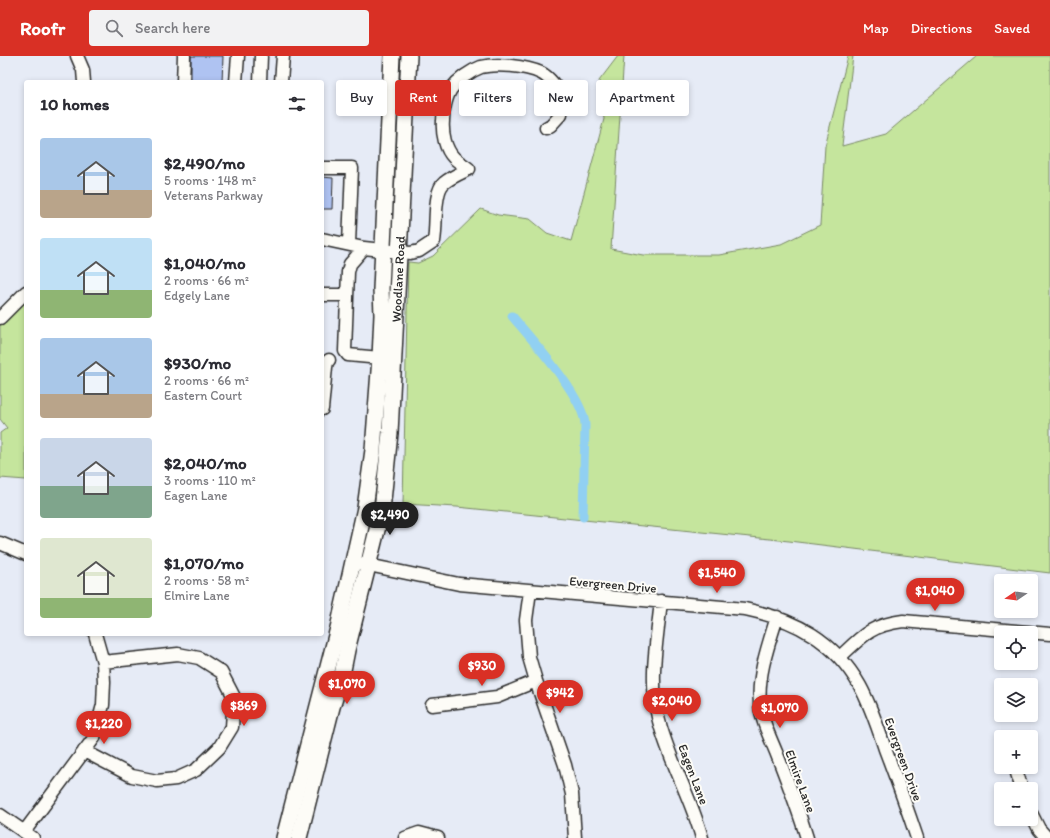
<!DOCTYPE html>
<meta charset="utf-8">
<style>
:root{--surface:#fff;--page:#f2f2f3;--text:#2b2b33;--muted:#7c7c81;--accent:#d93025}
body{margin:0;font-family:Itim,sans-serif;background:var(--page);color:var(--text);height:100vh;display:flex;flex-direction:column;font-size:15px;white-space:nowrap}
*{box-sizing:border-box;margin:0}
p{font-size:13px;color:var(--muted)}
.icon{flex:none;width:22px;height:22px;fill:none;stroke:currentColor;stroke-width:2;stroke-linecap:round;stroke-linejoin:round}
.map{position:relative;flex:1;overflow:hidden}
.drawer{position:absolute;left:24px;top:24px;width:300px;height:556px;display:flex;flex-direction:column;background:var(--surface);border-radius:4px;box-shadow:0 2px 6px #0003}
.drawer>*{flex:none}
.banner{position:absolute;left:336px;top:24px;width:380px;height:36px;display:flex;gap:8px}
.needle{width:26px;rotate:257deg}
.fabs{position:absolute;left:994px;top:518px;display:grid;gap:8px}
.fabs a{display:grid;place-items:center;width:44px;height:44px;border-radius:4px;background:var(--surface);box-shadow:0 2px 6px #0003;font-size:20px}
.price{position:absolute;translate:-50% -34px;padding:0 9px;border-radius:14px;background:var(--accent);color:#fff;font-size:13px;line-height:26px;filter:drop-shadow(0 1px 2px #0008)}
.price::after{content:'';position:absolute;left:50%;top:24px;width:12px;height:9px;margin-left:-6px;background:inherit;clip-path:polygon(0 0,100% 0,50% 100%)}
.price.active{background:#222;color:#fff}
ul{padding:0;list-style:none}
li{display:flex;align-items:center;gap:12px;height:100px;padding:0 16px}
li span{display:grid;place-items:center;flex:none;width:112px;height:80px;border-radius:4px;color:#555}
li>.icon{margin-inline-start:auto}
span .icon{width:48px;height:48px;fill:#fffc;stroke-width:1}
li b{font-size:17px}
h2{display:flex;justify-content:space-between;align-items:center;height:48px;padding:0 16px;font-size:17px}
.chip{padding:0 14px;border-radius:4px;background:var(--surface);box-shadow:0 2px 6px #0003;font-size:14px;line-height:36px}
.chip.active{background:var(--accent);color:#fff}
header{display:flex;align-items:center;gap:24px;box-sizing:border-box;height:56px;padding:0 20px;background:var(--accent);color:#fff}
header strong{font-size:19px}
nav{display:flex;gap:22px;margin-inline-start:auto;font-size:14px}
.search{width:280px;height:36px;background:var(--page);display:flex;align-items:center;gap:10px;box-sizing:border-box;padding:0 14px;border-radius:4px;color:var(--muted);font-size:15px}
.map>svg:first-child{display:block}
.green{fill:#c5e59d;stroke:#788864}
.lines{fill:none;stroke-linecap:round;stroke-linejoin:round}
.canal{stroke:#91d0f2;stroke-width:9}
.building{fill:#afc3f2;stroke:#2b2b2b}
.minor-casing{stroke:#2b2b2b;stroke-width:15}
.major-casing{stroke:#2b2b2b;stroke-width:18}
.minor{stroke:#fdfcf7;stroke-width:12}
.major{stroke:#fdfcf7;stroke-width:15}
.labels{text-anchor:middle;stroke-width:4;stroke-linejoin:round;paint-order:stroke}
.street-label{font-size:13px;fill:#2b2b2b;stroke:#fdfcf7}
</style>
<header>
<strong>Roofr</strong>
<div class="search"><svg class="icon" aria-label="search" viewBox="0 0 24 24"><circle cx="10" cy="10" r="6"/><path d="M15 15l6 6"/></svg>Search here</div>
<nav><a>Map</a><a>Directions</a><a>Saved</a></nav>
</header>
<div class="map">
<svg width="1050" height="782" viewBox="0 0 1050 782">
<rect width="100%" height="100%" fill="#e6ebf6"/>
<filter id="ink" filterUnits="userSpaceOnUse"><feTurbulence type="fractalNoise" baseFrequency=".025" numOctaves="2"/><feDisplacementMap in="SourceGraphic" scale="8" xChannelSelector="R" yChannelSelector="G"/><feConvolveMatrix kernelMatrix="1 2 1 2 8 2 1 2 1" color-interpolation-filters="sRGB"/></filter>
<g filter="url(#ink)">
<!-- green -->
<path class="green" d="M618 0H624L611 193 643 199H719L781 188 820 169 825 90 848 0H853L842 90 886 78 977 0H1050V517L789 485 457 451 403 448 408 206 418 207 433 200 481 153 498 159 530 163 547 177 571 185 604 63 599 25Z
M26 227V424L0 422V377L7 372 0 363V254Z"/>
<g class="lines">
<!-- canal -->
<path class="canal" d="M512 260C532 284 584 341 585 369L583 461"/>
</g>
<!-- building -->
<path class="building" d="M191 0H223L222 26H191Z
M322 121 333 122 332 153H322Z"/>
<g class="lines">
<!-- minor casing -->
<g class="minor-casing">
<path id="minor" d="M77 0 83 14 84 26
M183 26 184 0
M236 26 238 0
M260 26 261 0
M281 26 283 0
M322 112H352L349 188
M322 183 364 192 410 197 419 195 434 185C437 170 433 136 444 127 451 121 461 117 469 113 464 109 458 106 454 102 445 93 442 77 443 65 443 55 446 41 451 33 458 24 470 15 481 11 496 7 526 10 541 17 549 21 559 33 561 43 562 47 561 53 561 58L551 69 546 72
M364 192 350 208 348 216 345 295 348 299 380 302
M322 239H347
M0 262 26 236
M322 353 326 311 327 306 329 304
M0 487 26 498
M354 506 459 528 745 553C796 564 834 584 860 630 871 650 878 672 885 693 896 722 907 752 917 782
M530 535 526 564 529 601 536 625 565 709 572 738 575 782
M661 545C657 584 649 623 658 661 668 703 691 741 702 782
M777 561C769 587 757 620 760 647 761 664 770 681 776 696 787 724 798 753 807 782
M840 601C862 580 871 569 903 565L1050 578
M432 649 497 641 536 625
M84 695 132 720 157 725 176 723 196 714 219 692 232 671 234 641 221 616 199 602 178 598 103 606
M1015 711 1022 733
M1031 757 1039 773 1047 782
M0 759 33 782
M24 776 94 682 103 649 104 626 103 606 95 578
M405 782 419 777 438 782"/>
</g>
<!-- major casing -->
<g class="major-casing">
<g id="major">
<path d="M284 782 339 568 365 452 373 394 380 302 382 259 381 233 392 0"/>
<path id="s1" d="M299 782 332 651 341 624 347 594 382 454 390 377 409 0"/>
</g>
</g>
<!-- minor -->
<use href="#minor" class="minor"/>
<!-- major -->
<use href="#major" class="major"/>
</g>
</g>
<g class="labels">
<!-- street labels -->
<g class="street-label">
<text dy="5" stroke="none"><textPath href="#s1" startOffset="570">Woodlane Road</textPath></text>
<text transform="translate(613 528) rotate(5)" y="5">Evergreen Drive</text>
<text transform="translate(904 703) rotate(70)" y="5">Evergreen Drive</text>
<text transform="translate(694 718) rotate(69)" y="5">Eagen Lane</text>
<text transform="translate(801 725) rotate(70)" y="5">Elmire Lane</text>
</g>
</g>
</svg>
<div class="fabs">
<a><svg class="needle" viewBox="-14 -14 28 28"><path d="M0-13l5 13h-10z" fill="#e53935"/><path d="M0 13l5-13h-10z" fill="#7c7c81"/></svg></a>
<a><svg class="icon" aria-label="locate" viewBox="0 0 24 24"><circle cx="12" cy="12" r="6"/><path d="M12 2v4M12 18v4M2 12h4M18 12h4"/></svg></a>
<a><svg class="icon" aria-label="layers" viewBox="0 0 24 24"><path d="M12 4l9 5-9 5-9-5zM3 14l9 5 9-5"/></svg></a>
<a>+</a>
<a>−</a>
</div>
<b class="price active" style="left:390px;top:480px">$2,490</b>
<b class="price" style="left:717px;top:538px">$1,540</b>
<b class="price" style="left:935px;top:556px">$1,040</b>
<b class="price" style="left:482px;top:631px">$930</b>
<b class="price" style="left:347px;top:649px">$1,070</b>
<b class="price" style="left:560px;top:658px">$942</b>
<b class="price" style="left:672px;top:666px">$2,040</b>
<b class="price" style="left:244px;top:671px">$869</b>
<b class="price" style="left:780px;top:673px">$1,070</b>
<b class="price" style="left:104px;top:689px">$1,220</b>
<div class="banner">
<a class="chip">Buy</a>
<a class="chip active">Rent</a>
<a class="chip">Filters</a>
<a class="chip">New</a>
<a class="chip">Apartment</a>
</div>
<section class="drawer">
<h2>10 homes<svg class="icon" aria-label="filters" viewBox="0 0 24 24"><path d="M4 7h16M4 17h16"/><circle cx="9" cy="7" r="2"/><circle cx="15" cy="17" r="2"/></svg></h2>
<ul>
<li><span style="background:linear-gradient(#a9c7e8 65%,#b9a48a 0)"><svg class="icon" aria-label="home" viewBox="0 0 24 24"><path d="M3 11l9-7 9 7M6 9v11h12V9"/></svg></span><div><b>$2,490/mo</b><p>5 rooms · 148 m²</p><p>Veterans Parkway</p></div></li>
<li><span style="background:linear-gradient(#bfe0f5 65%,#8fb573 0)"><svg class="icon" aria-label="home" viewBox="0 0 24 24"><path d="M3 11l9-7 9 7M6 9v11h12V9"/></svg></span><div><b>$1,040/mo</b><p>2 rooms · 66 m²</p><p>Edgely Lane</p></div></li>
<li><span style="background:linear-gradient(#a9c7e8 70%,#b9a48a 0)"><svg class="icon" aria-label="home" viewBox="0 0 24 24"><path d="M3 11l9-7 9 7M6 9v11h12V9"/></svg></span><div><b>$930/mo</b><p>2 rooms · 66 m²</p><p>Eastern Court</p></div></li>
<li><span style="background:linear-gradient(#c9d6e8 60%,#7fa58c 0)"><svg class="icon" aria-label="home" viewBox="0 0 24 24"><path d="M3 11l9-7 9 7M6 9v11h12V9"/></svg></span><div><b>$2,040/mo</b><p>3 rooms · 110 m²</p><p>Eagen Lane</p></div></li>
<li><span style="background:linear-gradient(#dfe7d0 75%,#8fb573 0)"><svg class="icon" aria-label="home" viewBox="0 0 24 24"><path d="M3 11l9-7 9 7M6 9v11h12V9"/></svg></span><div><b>$1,070/mo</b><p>2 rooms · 58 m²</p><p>Elmire Lane</p></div></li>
</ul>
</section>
</div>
